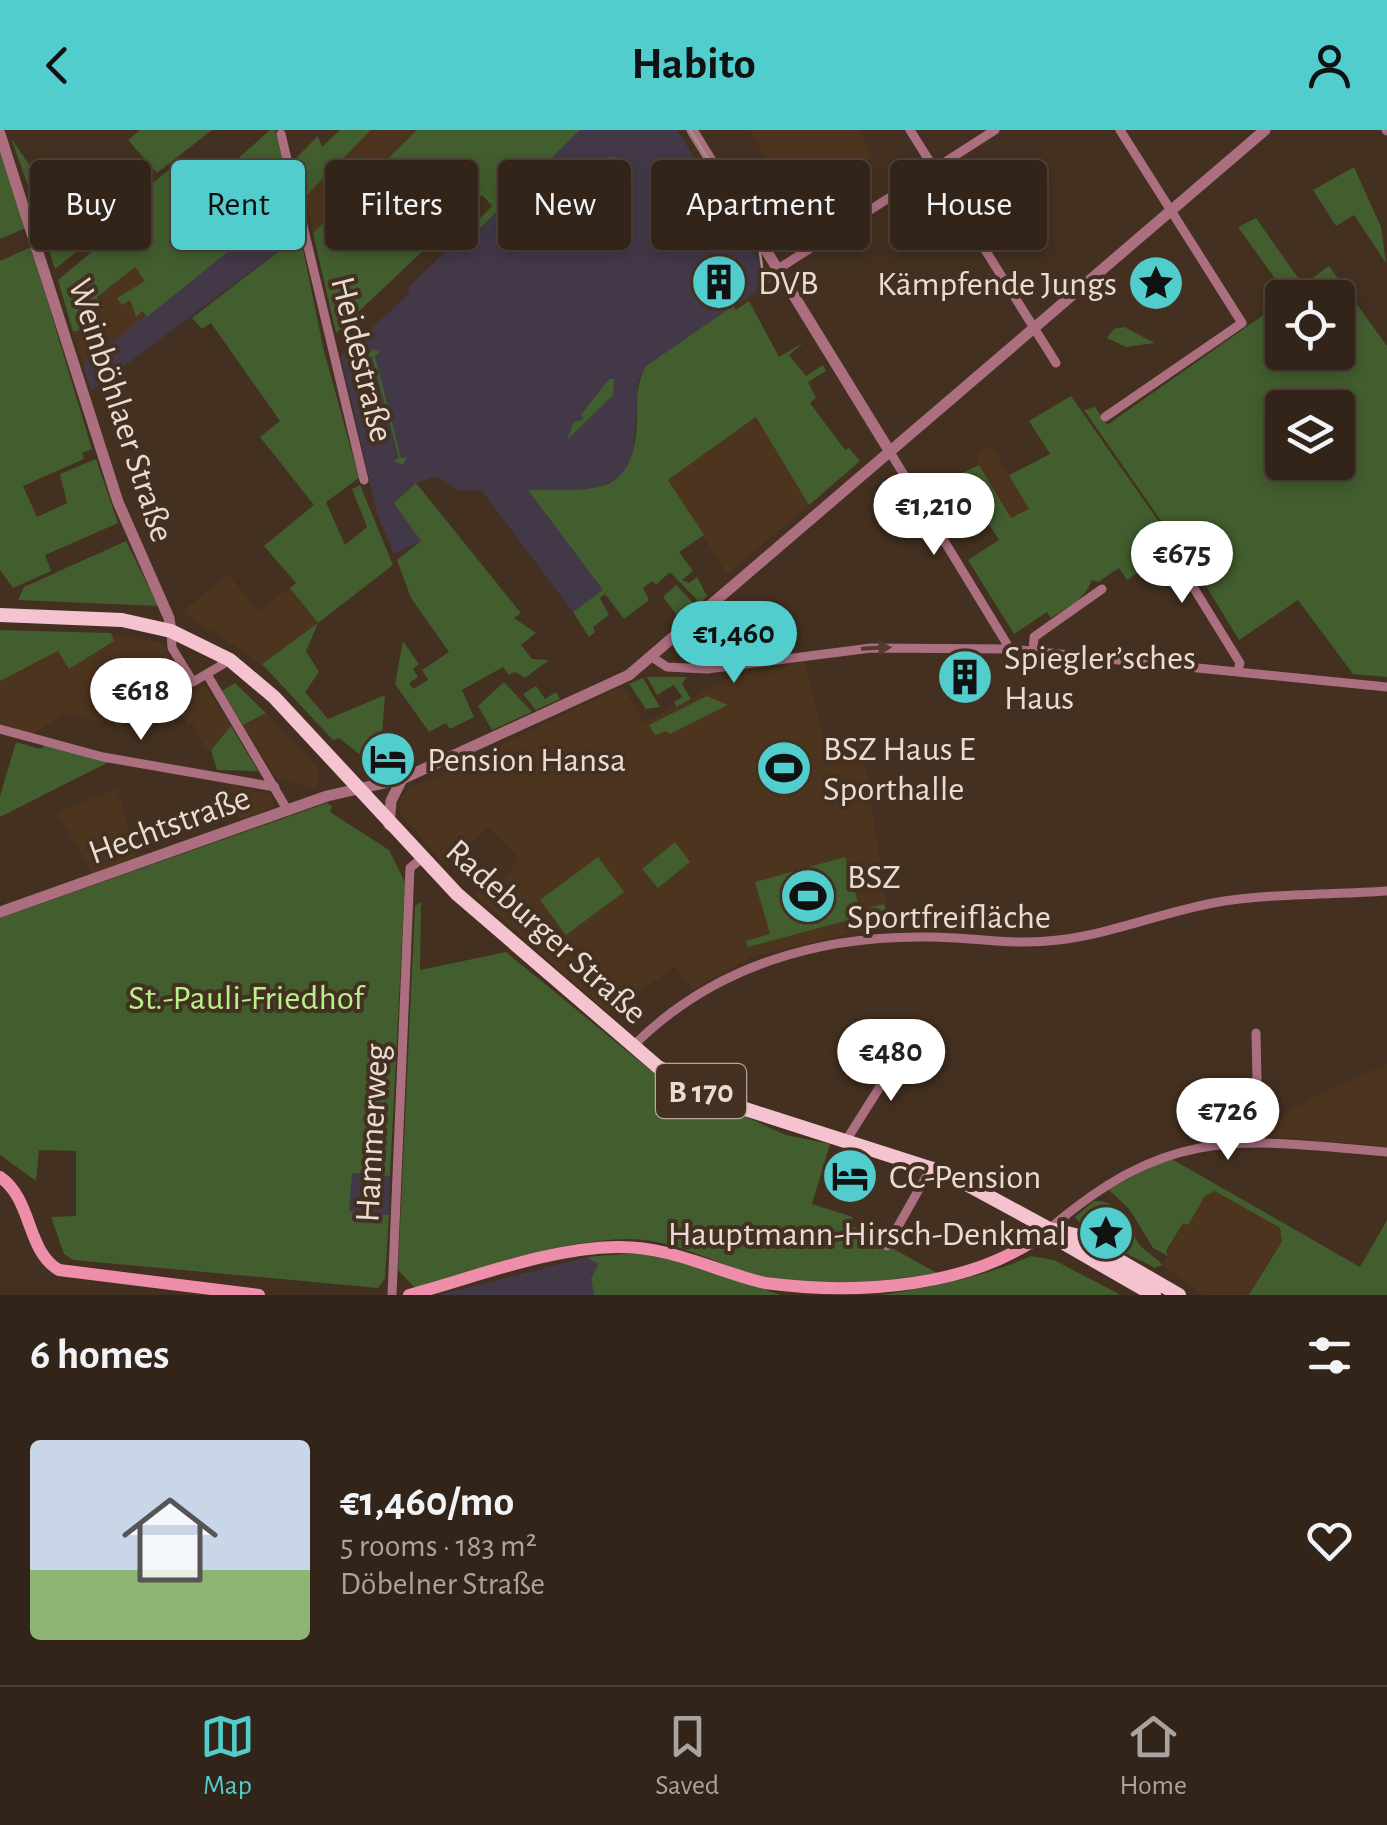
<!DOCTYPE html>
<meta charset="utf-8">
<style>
:root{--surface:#322418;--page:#3a2c21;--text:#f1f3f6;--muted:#a8a4a2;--line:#4d4137;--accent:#52cdce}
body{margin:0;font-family:"Alegreya Sans",sans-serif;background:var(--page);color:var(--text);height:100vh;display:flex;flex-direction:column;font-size:38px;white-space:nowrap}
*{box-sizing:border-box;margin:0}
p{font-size:32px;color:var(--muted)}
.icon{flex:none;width:55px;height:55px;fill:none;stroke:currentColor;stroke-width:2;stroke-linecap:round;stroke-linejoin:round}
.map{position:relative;height:1165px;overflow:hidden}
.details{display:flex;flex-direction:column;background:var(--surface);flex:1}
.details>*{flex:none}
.banner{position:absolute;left:30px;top:30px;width:1328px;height:90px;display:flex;gap:20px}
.tools{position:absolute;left:1265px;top:150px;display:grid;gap:20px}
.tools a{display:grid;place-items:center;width:90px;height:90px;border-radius:10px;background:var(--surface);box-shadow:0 5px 15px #0003,0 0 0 2px var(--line);font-size:50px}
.price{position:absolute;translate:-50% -85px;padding:0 22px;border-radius:35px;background:#fff;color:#222;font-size:32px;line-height:65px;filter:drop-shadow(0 2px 5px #0008)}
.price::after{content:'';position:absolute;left:50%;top:60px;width:30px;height:22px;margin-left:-15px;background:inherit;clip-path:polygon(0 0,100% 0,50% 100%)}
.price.active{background:var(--accent);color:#111}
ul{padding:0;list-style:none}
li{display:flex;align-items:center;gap:30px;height:250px;padding:0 30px}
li+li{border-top:2px solid var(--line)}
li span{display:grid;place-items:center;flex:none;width:280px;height:200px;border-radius:10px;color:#555}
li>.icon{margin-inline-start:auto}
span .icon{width:120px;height:120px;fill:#fffc;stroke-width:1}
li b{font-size:42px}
h2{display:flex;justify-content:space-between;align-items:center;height:120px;padding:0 30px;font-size:42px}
.chip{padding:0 35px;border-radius:10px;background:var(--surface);box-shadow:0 5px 15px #0003,0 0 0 2px var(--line);font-size:35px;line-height:90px}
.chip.active{background:var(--accent);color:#111}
header{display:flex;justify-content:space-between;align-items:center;height:130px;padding:0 30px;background:var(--accent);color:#111;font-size:45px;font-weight:700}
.tabs{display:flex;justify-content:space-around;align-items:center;height:140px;border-top:2px solid var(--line);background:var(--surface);font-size:28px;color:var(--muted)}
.tabs a{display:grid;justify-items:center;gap:5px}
.tabs .active{color:var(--accent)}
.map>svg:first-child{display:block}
.built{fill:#4d341f}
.industrial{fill:#423848}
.green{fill:#425d2e;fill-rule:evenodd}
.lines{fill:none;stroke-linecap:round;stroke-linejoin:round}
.minor{stroke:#ac6f80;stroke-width:9}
.tertiary{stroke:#ac6f80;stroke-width:11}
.secondary{stroke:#ef8eab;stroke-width:12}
.primary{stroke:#f5c3d0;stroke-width:14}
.tram{stroke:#a39487;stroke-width:2.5}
.oneway{fill:#53392e}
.labels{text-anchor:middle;stroke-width:8;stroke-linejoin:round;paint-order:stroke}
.shield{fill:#433020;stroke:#b7a89d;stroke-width:2.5}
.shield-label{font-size:32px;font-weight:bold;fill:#e9dcd2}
.poi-label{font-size:35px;fill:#e9dcd2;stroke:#433020;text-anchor:start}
.street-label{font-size:35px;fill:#e9dcd2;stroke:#433020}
.park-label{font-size:35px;fill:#b6f189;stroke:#433020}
</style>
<header><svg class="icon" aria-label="back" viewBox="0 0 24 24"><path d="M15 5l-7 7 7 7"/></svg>Habito<svg class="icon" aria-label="person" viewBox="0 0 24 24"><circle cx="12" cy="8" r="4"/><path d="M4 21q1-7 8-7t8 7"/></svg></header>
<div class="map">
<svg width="1387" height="1165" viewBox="0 0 1387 1165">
<rect width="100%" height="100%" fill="#433020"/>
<!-- built -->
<path class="built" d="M371 0H417L313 103 305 67Z
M749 0H860L872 28 796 79Z
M137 135 164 174 83 235 69 189Z
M757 287 809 375 727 444 668 350Z
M991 316 1030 379 1011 388 979 335 977 325Z
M228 444 258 481 290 458 318 493 262 534 182 482Z
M111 503 162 513 192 563 205 556 231 596 211 620 207 621 192 593 188 595 175 574 157 585 152 577 120 597 66 583 33 604 0 594V551L59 521 68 539 114 510Z
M805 531 826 616 862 609 890 799 853 803 751 827 693 860 675 837 638 863 634 859 619 869 620 876 608 883 475 765 492 747 506 748 518 728 488 697 446 736 399 682 400 668 410 657 444 645 443 642 623 556 644 593 727 549Z
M266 583 320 640 315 659 277 649 243 595Z
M230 654 271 665 274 677 241 692Z
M117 658 137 729 93 744 57 683Z
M1387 934V1016L1260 1006 1259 999 1315 966Z
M1215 1061 1280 1098 1282 1110 1249 1165H1203L1162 1135 1183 1092 1188 1094 1205 1066Z"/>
<!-- industrial -->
<path class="industrial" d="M570 0H677L772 151 646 236 638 251 633 331 625 344 596 359 603 461 573 482 482 361 456 360 437 346 416 353 422 411 394 424 377 383 341 226 410 163 407 159Z
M293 69 300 105 91 261 83 235Z
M351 1043 390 1046 389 1085 349 1082Z
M587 1127 598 1133 591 1149 594 1165H439Z"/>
<!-- green -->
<path class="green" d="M140 0H212L157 43 128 10Z
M270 0H275L293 69 147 187 142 181 136 187 130 170 122 175 117 168 145 151 135 137 97 167 101 172 90 197 86 184 77 186 80 200 73 202 58 150 95 119 88 112 55 139 31 64 51 58 56 78 84 109 176 34 200 62Z
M340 0H371L305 67 297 27 318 6 322 17Z
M417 0H580L478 100 473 96 492 76 482 65 336 203 313 103Z
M11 8 41 52 28 56Z
M0 23 26 98 0 109Z
M608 27H614L615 44 623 45V54H600V37H609Z
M1354 37 1381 97 1386 133 1354 85 1336 96 1313 60Z
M1256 88 1303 155 1329 136 1387 216V547L1353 544 1298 470 1239 510 1172 400 1166 398 1084 280 1095 277 1107 295 1282 172V222H1338V168L1288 167 1238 97ZM1282 278H1338V332H1282Z
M300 105 324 221 359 348 326 372 345 415 367 397 352 359 360 355 393 435 318 493 306 521 319 542 305 562 328 589 385 565 380 632 368 631 339 608 333 610 262 534 318 493 290 458 296 453 264 416 314 375 260 307 280 291 211 193 202 199 192 188Z
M31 117 92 319 82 323 84 329 23 356 37 387 67 373 60 344 96 329 118 393 45 425 51 441 13 458 0 440V131Z
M749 171 779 227 804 212 789 225 806 246 823 235 826 241 808 252 816 268 810 273 845 320 849 318 860 331 809 375 756 287 668 350 704 405 679 422 693 441 682 450 689 453 697 447 707 466 700 473 670 442 656 455 652 451 643 458 649 470 624 489 605 464 600 468 609 485 593 497 595 502 589 507 573 482 603 460 528 360C593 359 635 370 637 289 637 269 636 254 646 236L733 176 736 180Z
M1124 197 1155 213 1126 217 1107 208 1114 199Z
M373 219 380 222 375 226 401 328 407 327 403 335 393 331 399 328 372 227 366 228Z
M609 249H614L613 265 567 310 574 292 584 289 581 285Z
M1071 266 1164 399 1153 412 1163 426 1127 450 1119 438 1098 452 1092 450C1084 471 1068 476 1051 488L1047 482 1014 504 968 430 999 410 958 345 979 335 1011 388 1029 379 1009 345 1050 324 1029 291Z
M416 353 521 483 514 488 536 503 521 515 532 529 549 530 525 548 515 542 509 545 503 537 462 560 474 587 450 599 446 593 429 602 395 554 403 511 419 534 413 539 418 547 409 553 413 559 428 550 422 540 449 522 411 468 397 430 421 411 394 373Z
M126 411 158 476 18 470 24 457Z
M676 455 696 476 680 489 663 467Z
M0 500 111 503 114 511 69 539 58 521 0 551Z
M647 547H687L682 554 691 569 676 577 674 572 682 567 674 555 657 565Z
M643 548 660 577 646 579 629 554Z
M504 552 532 582 492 600 478 576Z
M235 553 266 583 243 595 222 561Z
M536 556 545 569 556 562 560 569 536 580 523 564Z
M707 566 728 575 670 604 666 601 655 605 649 595Z
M231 596 258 641 217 640 211 620Z
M16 612 40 619 46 615 109 632 0 687V666Z
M327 673 332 676 330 682 389 720 405 752 390 1046 352 1043 349 1081 389 1085 385 1148 378 1158 73 1130 64 1124 51 1087 76 1086V1021L39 1020 36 1051 0 1025V788Z
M675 712 690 732 658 758 642 739Z
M598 727 624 762 566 805 540 770Z
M845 727 860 780 884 774 886 780 748 817 746 811 770 804 755 752Z
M421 772 420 840 506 822 660 948 786 1005 830 1014 812 1074 853 1087 849 1094 937 1143C879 1152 821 1159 763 1146 717 1136 679 1110 631 1109 558 1109 485 1139 415 1158L398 1140 415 776Z
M1170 1028 1360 1137 1387 1090V1165H1249L1282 1111 1280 1098 1215 1061 1205 1066 1188 1095 1183 1093 1166 1121 1168 1126 1153 1118 1130 1080 1108 1059Z
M1094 1071C1121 1070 1127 1095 1139 1114 1146 1123 1158 1128 1162 1135L1155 1138C1127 1122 1094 1113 1075 1087Z
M634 1123 667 1127 781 1165H594L591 1149 598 1134 587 1127Z
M1031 1126 1054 1130 1121 1165H881C934 1157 983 1147 1031 1126Z"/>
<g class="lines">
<!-- minor -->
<path class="minor" d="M910 0 1056 233
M1386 0 1387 1
M281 4 364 350
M778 139 995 0
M1105 287 1242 193 1120 0
M890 322 1010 519
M1161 405 1240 533 1238 541
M171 501 172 518 193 552 230 530
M1033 521 1034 507 1102 459
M652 527 667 537 707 539 871 518 1010 519 1387 557
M208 546 288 681
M0 599 103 627 275 657
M632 917C711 837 818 805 929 807 973 807 1013 816 1058 810 1111 804 1160 783 1213 773 1269 763 1330 765 1387 761
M847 1009 900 925H924
M1249 1012 1258 997 1256 903
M1049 1099C1171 995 1237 1009 1387 1022
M887 1116 932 1036
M392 1165 410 738 421 729"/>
<!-- tertiary -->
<path class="tertiary" d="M692 0 890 322
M0 4 118 372 169 488 171 501
M389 695 391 671 402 649
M0 782 327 666 402 649 629 545 1265 0"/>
<!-- secondary -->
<path class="secondary" d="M0 1047C33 1070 26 1121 59 1140L259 1165
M409 1165C476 1147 548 1118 617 1117 671 1116 714 1141 765 1153 855 1165 976 1159 1049 1099"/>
<!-- primary -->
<path class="primary" d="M0 485 122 490 171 501 230 530 274 567 457 764 658 937 739 977 948 1044 1049 1099 1067 1115 1154 1165
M1054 1100 1075 1105 1179 1165"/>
<!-- tram -->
<path class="tram" d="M690 0 758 109 762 137"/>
</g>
<!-- one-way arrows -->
<defs><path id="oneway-solid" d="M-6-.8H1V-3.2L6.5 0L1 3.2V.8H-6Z" transform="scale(2.5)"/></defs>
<use class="oneway" href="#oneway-solid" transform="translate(876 518) rotate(-3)"/>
<!-- icons -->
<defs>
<g id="building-disc" transform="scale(2.875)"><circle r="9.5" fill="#52cdce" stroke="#433020"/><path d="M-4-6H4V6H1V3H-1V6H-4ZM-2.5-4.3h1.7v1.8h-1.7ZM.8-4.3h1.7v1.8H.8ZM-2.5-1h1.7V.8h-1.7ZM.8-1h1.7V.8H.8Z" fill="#111"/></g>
<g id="sight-disc" transform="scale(2.875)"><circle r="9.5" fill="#52cdce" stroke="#433020"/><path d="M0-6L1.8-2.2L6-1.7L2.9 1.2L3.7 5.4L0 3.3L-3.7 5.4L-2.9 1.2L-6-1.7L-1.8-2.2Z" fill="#111"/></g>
<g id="hotel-disc" transform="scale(2.875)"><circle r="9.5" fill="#52cdce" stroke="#433020"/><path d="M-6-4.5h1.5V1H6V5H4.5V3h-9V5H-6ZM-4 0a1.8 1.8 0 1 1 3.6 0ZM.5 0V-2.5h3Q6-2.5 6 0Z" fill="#111"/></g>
<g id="stadium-disc" transform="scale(2.875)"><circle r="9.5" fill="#52cdce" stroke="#433020"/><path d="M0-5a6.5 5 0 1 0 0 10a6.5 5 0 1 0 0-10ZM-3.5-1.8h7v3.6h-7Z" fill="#111"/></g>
</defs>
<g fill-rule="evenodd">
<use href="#building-disc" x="719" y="152"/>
<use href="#sight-disc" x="1156" y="153"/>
<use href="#building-disc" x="965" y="547"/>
<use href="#hotel-disc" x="388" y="629"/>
<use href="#stadium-disc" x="784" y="638"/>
<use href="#stadium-disc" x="808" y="766"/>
<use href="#hotel-disc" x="850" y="1046"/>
<use href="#sight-disc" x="1106" y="1103"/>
</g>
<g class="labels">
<!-- shield labels -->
<rect class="shield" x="656" y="934" width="90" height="54" rx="8"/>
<g class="shield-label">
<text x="701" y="972">B 170</text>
</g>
<!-- poi labels -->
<g class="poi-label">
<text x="758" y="164">DVB</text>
<text x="1117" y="165" text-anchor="end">Kämpfende Jungs</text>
<text x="1004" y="539">Spiegler’sches<tspan x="1004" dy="40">Haus</tspan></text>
<text x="823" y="630">BSZ Haus E<tspan x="823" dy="40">Sporthalle</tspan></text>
<text x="427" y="641">Pension Hansa</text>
<text x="847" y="758">BSZ<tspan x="847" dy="40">Sportfreifläche</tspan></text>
<text x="889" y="1058">CC-Pension</text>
<text x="1067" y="1115" text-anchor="end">Hauptmann-Hirsch-Denkmal</text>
</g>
<!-- street labels -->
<g class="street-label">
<text transform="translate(363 229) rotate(76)" y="12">Heidestraße</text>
<text transform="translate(122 280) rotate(72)" y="12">Weinböhlaer Straße</text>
<text transform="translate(169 694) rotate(-20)" y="12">Hechtstraße</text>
<text transform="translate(547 801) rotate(42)" y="12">Radeburger Straße</text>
<text transform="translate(371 1003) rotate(-87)" y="12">Hammerweg</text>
</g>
<!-- park labels -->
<g class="park-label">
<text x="246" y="879">St.-Pauli-Friedhof</text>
</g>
</g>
</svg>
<div class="tools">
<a><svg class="icon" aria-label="locate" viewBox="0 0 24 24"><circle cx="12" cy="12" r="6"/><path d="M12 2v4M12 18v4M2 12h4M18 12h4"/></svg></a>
<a><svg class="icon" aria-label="layers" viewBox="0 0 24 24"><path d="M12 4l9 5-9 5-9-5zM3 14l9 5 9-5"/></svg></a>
</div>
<b class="price" style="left:934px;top:428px">€1,210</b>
<b class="price" style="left:1182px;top:476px">€675</b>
<b class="price active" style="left:734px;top:556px">€1,460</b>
<b class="price" style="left:141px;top:613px">€618</b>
<b class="price" style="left:891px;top:974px">€480</b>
<b class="price" style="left:1228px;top:1033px">€726</b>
<div class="banner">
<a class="chip">Buy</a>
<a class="chip active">Rent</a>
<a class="chip">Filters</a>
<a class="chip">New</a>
<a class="chip">Apartment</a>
<a class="chip">House</a>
</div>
</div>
<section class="details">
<h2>6 homes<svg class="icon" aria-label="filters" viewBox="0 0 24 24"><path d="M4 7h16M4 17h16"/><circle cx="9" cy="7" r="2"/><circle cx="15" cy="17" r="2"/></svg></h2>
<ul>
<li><span style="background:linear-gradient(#c9d6e8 65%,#8fb573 0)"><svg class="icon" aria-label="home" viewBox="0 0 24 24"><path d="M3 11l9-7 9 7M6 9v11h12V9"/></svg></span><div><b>€1,460/mo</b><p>5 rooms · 183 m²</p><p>Döbelner Straße</p></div><svg class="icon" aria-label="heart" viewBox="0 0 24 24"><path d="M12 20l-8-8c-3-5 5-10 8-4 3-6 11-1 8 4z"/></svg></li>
</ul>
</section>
<nav class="tabs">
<a class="active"><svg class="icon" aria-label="map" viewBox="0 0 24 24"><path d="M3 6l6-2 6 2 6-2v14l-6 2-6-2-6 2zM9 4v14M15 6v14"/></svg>Map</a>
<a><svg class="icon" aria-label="saved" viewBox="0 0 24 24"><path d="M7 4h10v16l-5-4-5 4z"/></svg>Saved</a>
<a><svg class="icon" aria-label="home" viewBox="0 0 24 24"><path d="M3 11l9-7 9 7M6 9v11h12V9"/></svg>Home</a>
</nav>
